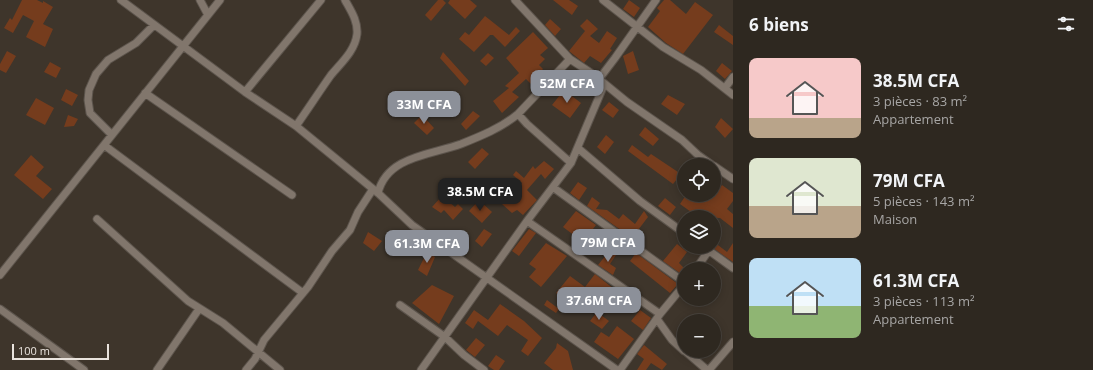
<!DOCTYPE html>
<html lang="fr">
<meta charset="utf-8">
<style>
:root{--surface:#2e2820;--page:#363029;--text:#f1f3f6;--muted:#a7a6a5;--line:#49443e;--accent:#8c9099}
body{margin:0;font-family:"Open Sans",sans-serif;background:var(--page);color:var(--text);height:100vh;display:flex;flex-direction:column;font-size:15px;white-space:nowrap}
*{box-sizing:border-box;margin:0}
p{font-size:13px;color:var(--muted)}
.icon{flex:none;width:22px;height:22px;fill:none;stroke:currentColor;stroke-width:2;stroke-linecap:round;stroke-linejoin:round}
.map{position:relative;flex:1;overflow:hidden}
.side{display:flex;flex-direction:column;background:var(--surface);width:360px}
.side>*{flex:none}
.fabs{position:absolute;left:677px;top:158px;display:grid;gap:8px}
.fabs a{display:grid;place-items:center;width:44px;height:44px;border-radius:50%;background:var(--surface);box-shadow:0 2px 10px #0003,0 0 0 1px var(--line);font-size:20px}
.scale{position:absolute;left:12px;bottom:10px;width:97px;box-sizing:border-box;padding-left:4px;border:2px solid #e9e3dd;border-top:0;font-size:11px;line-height:14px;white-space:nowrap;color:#e9e3dd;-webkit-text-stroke:3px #3e352b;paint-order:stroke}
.price{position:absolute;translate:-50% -34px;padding:0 9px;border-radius:8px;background:var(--accent);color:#fff;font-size:13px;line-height:26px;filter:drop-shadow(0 1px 2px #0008)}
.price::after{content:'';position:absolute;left:50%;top:24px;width:12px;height:9px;margin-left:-6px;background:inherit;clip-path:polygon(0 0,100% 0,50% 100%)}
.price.active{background:#222;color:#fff}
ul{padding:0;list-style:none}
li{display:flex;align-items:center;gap:12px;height:100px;padding:0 16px}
li span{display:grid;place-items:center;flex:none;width:112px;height:80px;border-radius:8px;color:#555}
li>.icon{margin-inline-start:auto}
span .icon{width:48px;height:48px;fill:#fffc;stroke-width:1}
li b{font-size:17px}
h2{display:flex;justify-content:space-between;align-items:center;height:48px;padding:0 16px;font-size:17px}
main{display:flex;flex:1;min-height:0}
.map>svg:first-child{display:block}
.building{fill:#753c1d}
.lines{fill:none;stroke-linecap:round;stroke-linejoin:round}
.minor-casing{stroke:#5c544c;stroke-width:9}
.minor{stroke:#81766c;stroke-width:7}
</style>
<main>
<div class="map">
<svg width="733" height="370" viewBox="0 0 733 370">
<rect width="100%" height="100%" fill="#3e352b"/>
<!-- building -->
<path class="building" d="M22 0H37L43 3V1L53 7 43 24 53 29 45 47 26 37 34 21 23 15 13 33 4 28 10 18 12 20Z
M438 0H443L446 3 431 21 425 15Z
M450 0H470L477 6 465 19 448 3Z
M553 0H569L578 6 572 15Z
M629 0 640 8 634 17 623 9Z
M664 0H670L686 14 695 2 713 15 683 54 666 43 648 27 660 11 657 8Z
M485 16 509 35 516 27 520 31 505 47 493 35H490L474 52 459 39 465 32 469 35Z
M550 19 561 29 555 36 545 25Z
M587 19 598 29 590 36 599 43 607 31 617 38 610 49 612 50 601 63 590 56 584 63 569 51 585 31 580 26Z
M719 25 733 36V45L714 32Z
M533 32 548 48 540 55 545 59 539 65 543 69 536 77 538 79 532 85 526 79 512 92 519 97 502 113 493 101 509 88 505 86 519 73 506 58Z
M7 51 16 56 6 73 0 70V64Z
M633 51 639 70 628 74 623 56Z
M443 52 469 81 465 86 440 58Z
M488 53 494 58 486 66 480 61Z
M50 62 61 68 56 78 44 72Z
M722 63 732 71 725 79 716 71Z
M66 89 78 95 72 106 61 100Z
M564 90 581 103 570 118 552 105Z
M668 95 685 104 677 115 661 104Z
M36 98 54 108 45 125 26 115Z
M609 102 619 110 613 118 602 110Z
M473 111 480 116 466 130 461 124Z
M68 115 78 119 74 126 64 127Z
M422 115 434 128 427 135 414 123Z
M721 118 733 129 725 138 715 127Z
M645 127 659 139 653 146 639 135Z
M606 135 614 142 605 154 597 147Z
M632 145 648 157 651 154 681 174 673 184 628 151Z
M482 148 489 154 475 169 468 162Z
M31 155 44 167 36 176 52 189 43 199 14 175Z
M544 161 554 169 545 179 541 174 527 190 537 200 523 215 517 210 512 213 502 204 522 183 513 175 516 171 524 178 533 166 535 169Z
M578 182 587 188 579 200 570 193Z
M722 185 733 193V201L727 209 733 214V228L720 218 698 217 680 204 686 195H715Z
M442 196 455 207 458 204 463 209 453 220 444 210 441 213 432 207Z
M592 197 600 203 596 209 607 210 619 219 623 214 635 224 644 211 648 217 632 238 587 206Z
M665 198 676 207 670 215 658 206Z
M479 200 492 212 482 223 469 211Z
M576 211 596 225 583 242 563 227Z
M484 229 492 234 482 247 475 241Z
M529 229 536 233 519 256 512 251Z
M368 232 382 241 374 251 363 243Z
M714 242 727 252 733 243V262L713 248Z
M546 243 567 256 541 287 529 277 536 269 529 264Z
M677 244 687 252 679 263 684 268V276L663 261Z
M610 250 616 255 610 264 616 268 613 275 598 265Z
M427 252 435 257 427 276 418 270Z
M636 253 678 284 670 293 630 261Z
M595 274 624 297 617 308 605 301 597 312 574 295 568 302 556 293 570 276 585 287Z
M432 285 454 296 439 324 412 303Z
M547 300 559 309 556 313 544 305Z
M500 304 524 321 542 338 528 356 521 351 528 340 507 325 498 336 478 321 473 329 465 323 474 310 488 320Z
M640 310 651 318 643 330 631 321Z
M597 312 609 321 602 329 590 321Z
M617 326 634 339 618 359 594 342 601 332 609 337Z
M476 338 485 345 475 357 466 350Z
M557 343 568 351 573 370H553L544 363 556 348Z
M644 345 667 364 662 370 651 363 646 370H637L644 359 637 354Z
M496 355 505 361 499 370H494L488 366Z"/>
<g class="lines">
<!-- minor casing -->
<g class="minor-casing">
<path id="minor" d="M121 0 245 92 296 126 378 193 412 225 617 370
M200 0 208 15
M515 0 570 59 594 75 627 102 682 140 698 155 712 165
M603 0 663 47 701 70 733 95
M599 79 615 58 656 0
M725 88 733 77
M245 92 321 0
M145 93 292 195
M518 114 527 124 571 163
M296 126C308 109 319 92 331 75 341 63 355 51 357 34 358 21 351 11 345 0
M112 135 90 113 88 100 89 90 96 74 108 60 136 43 154 25
M104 145 303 293
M579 149 640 201 684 233
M714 166 733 179
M554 188 684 282
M378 193C387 156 431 155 461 144 481 136 501 128 518 114L570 59
M97 219 188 301 223 323 280 370
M527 221 660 314
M704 247 733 268
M696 269 709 250
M0 275 220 0
M400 305 445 337 464 355 484 370
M0 309 84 370
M657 319 672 340 684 351
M685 351 707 370
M157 370 199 309
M246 370 255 359 264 340 308 287 332 251 350 230 358 212 373 189
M421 370 527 221 571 163 604 85
M620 370 660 314 684 285
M709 370 733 342"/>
</g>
<!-- minor -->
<use href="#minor" class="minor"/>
</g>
</svg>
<div class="fabs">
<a><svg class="icon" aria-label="locate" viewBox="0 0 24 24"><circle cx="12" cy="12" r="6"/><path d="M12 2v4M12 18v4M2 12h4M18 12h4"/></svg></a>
<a><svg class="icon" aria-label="layers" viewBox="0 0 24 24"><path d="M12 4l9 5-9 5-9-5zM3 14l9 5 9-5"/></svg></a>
<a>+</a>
<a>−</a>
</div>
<div class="scale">100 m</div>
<b class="price" style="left:567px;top:104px">52M CFA</b>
<b class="price" style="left:424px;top:125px">33M CFA</b>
<b class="price active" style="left:480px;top:212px">38.5M CFA</b>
<b class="price" style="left:608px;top:263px">79M CFA</b>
<b class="price" style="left:427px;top:264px">61.3M CFA</b>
<b class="price" style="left:599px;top:321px">37.6M CFA</b>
</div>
<section class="side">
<h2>6 biens<svg class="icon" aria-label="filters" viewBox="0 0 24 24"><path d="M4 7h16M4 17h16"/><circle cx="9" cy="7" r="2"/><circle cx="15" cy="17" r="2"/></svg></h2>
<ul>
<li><span style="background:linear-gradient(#f6c9c9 75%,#b9a48a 0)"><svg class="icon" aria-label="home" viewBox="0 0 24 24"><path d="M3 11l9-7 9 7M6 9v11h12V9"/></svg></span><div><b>38.5M CFA</b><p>3 pièces · 83 m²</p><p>Appartement</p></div></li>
<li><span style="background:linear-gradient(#dfe7d0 60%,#b9a48a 0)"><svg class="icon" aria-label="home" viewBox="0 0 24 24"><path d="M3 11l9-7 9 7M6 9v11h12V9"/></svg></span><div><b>79M CFA</b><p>5 pièces · 143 m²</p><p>Maison</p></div></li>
<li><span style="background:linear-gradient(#bfe0f5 60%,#8fb573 0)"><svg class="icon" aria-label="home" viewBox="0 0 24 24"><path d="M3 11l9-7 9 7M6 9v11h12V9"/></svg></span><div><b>61.3M CFA</b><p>3 pièces · 113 m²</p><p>Appartement</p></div></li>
</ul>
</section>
</main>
